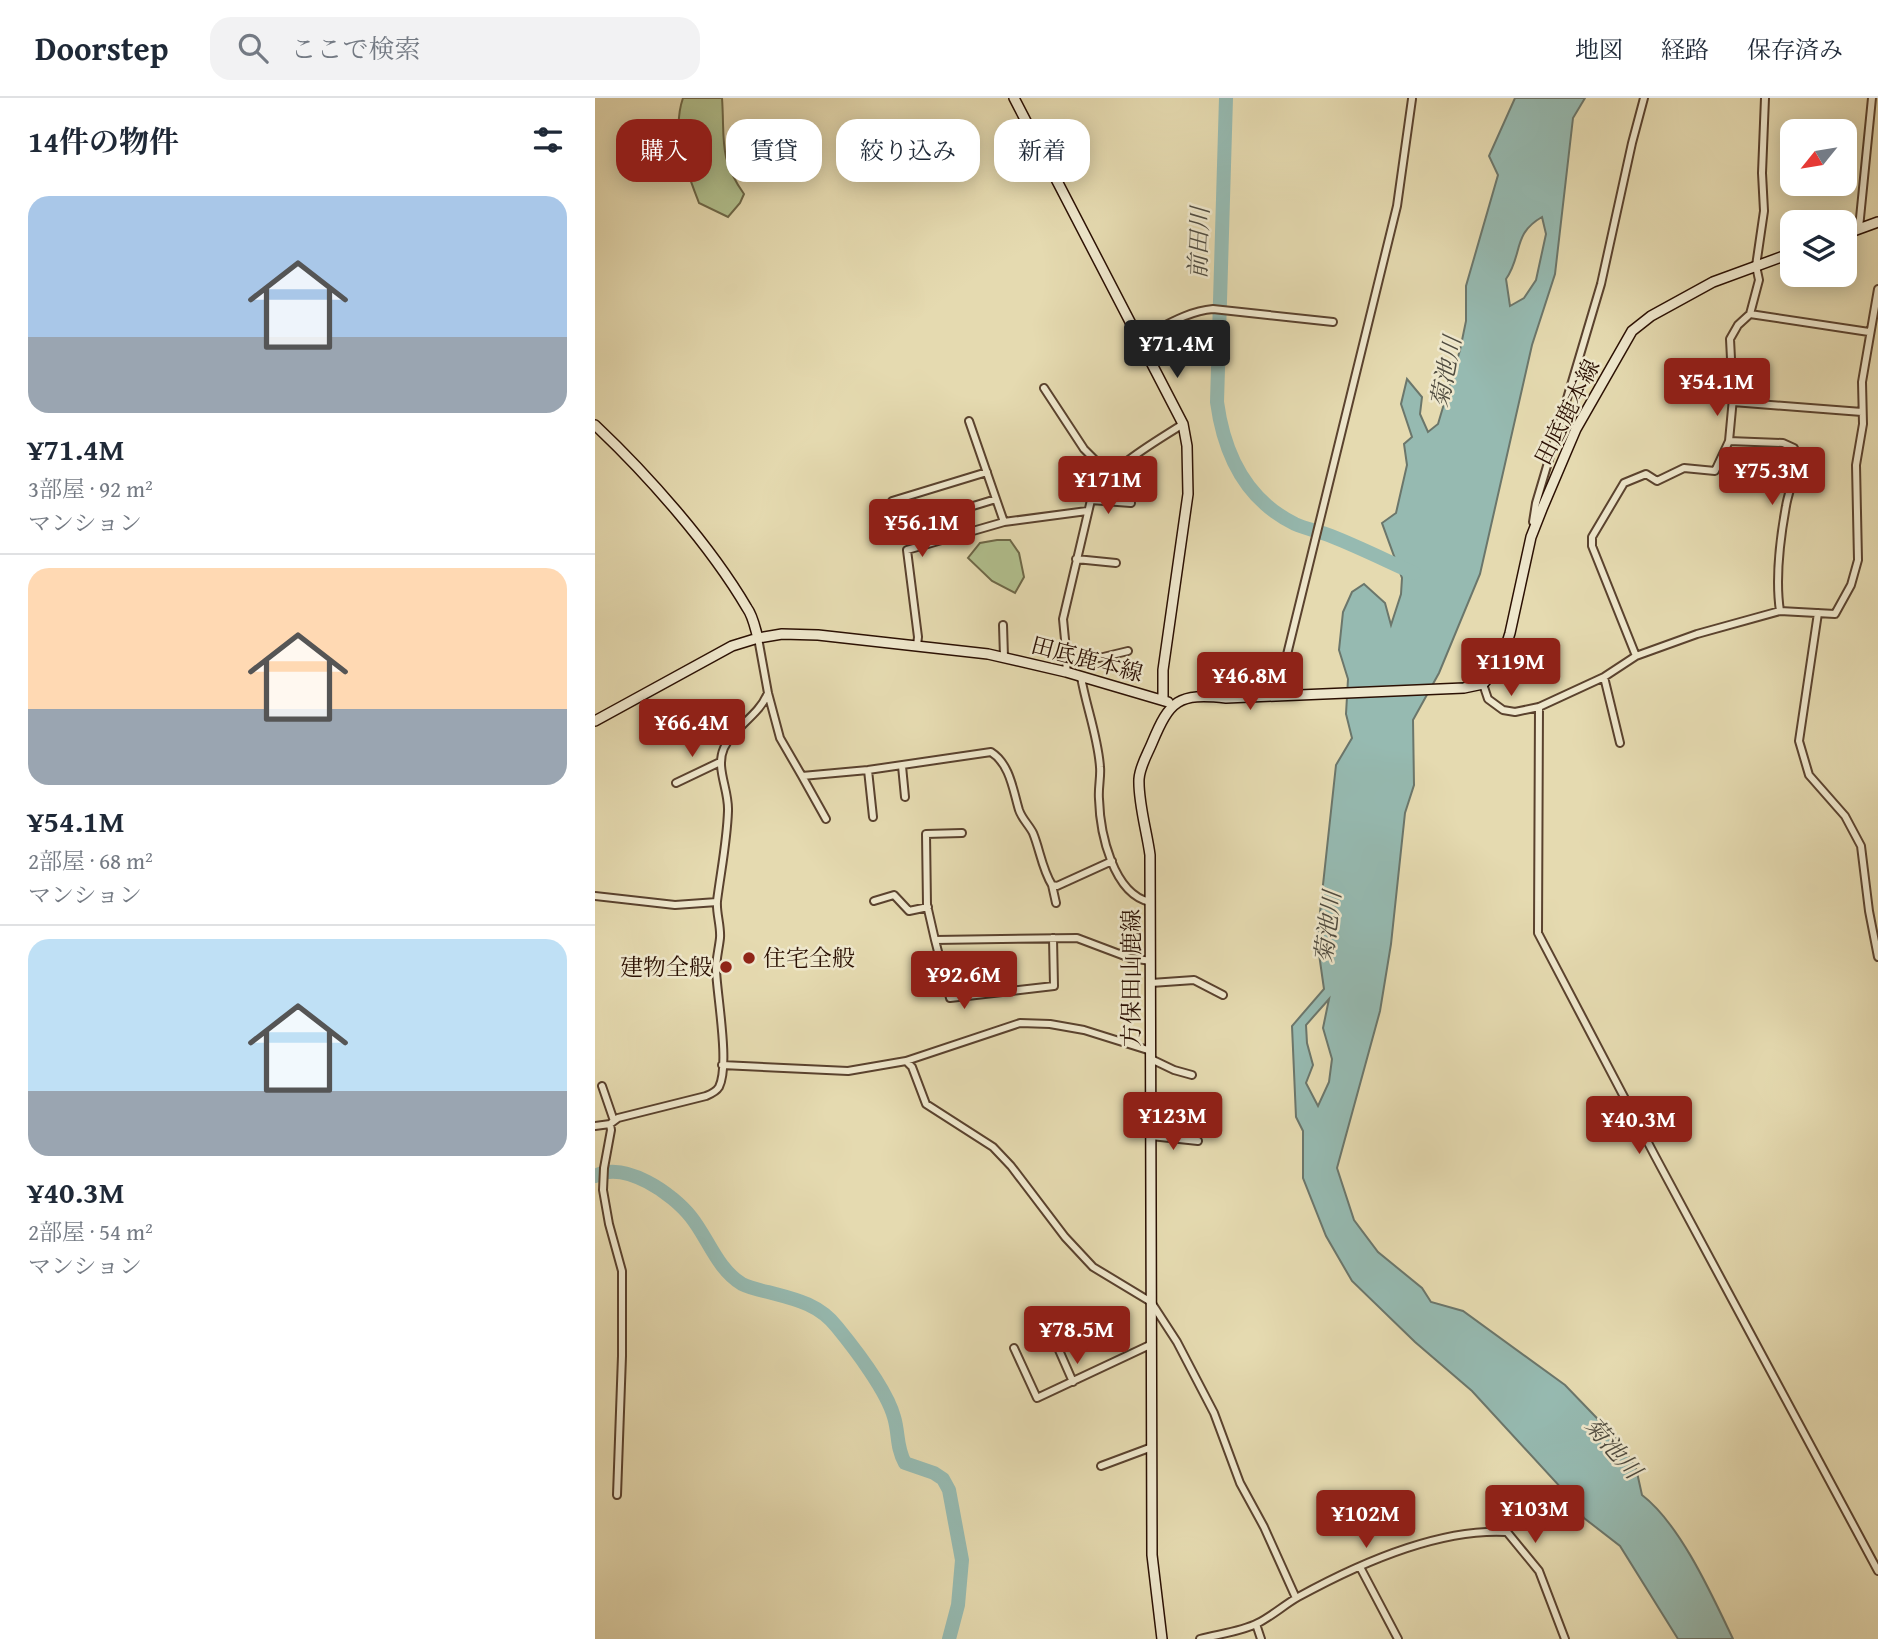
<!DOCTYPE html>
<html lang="ja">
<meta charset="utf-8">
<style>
:root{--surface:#fff;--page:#f2f2f3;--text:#1f2937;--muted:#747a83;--line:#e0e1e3;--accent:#8f2418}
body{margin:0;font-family:"Gentium Book Plus","Noto Serif JP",serif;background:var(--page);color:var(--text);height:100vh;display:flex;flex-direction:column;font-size:26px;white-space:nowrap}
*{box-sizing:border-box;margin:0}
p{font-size:23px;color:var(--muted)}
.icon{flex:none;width:38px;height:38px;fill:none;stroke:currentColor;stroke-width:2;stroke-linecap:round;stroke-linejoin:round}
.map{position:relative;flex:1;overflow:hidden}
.sheet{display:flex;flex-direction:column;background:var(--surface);width:595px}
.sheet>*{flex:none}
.hud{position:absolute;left:21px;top:21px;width:665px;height:63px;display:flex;gap:14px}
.needle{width:46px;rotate:240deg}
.fabs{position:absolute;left:1185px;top:21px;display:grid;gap:14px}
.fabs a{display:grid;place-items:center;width:77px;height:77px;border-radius:14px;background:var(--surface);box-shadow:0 4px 18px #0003;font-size:35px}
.price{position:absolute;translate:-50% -60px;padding:0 16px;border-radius:7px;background:var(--accent);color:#fff;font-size:23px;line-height:46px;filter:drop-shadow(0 2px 4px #0008)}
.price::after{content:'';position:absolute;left:50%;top:42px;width:21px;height:16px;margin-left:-10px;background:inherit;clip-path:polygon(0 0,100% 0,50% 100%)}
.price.selected{background:#222;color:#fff}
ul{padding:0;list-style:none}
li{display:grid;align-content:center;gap:14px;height:371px;padding:0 28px}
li+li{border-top:2px solid var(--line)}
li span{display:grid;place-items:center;height:217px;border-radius:21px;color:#555}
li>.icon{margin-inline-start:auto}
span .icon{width:126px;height:126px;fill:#fffc;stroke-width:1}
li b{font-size:30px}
h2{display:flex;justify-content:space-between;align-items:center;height:84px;padding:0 28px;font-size:30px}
.chip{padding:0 24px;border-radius:21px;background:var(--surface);box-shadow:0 4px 18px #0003;font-size:24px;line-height:63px}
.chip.selected{background:var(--accent);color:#fff}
header{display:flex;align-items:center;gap:42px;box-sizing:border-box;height:98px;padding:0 35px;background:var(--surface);border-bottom:2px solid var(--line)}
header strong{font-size:33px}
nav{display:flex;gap:38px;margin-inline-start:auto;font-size:24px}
.search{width:490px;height:63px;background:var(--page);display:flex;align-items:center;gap:18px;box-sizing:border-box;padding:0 24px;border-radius:21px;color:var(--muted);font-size:26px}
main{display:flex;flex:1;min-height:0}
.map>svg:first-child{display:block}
.green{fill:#b1c08e;stroke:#6e6848;stroke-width:2}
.water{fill:#96bab1;stroke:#6b766b;stroke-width:2;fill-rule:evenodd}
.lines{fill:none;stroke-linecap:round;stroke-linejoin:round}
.river{stroke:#96bab1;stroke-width:14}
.street-casing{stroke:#5a422e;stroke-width:10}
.secondary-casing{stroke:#2b1003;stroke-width:12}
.street{stroke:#eee7cc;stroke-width:6}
.secondary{stroke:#eee7cc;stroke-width:9}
.poi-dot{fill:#8f2418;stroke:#eee7cc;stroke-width:2.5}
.labels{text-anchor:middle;stroke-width:5;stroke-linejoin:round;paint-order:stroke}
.street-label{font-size:23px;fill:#2b1003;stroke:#eee7cc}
.poi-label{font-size:23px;fill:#2b1003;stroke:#eee7cc;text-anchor:start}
.water-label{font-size:24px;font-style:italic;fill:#504c40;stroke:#eee7cc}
</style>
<header>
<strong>Doorstep</strong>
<div class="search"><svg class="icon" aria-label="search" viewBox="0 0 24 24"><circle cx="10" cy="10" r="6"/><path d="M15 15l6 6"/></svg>ここで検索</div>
<nav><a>地図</a><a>経路</a><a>保存済み</a></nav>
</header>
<main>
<section class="sheet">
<h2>14件の物件<svg class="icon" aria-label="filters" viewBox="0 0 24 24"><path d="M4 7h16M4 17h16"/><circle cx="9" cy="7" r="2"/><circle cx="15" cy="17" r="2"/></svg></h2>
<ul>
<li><span style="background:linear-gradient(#a9c7e8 65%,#9aa5b1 0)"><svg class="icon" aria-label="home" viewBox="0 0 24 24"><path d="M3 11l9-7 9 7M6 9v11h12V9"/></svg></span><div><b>¥71.4M</b><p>3部屋 · 92 m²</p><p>マンション</p></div></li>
<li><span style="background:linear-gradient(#ffd9b3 65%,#9aa5b1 0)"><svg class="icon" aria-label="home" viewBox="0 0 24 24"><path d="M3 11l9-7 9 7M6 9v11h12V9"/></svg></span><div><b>¥54.1M</b><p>2部屋 · 68 m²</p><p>マンション</p></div></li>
<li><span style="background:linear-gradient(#bfe0f5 70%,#9aa5b1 0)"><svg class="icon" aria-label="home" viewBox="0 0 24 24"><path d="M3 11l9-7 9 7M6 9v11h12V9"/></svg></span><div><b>¥40.3M</b><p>2部屋 · 54 m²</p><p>マンション</p></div></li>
</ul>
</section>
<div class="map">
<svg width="1283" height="1541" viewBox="0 0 1283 1541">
<rect width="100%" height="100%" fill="#e5dab0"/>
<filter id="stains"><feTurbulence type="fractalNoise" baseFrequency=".00286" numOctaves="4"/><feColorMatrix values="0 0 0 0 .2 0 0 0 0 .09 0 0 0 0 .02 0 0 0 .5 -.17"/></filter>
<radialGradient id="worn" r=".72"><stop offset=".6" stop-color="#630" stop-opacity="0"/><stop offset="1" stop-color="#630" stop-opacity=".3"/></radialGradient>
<!-- green -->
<path class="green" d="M88 0H127C130 42 123 59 149 96L145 105 133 119 104 105C91 71 76 35 88 0Z
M402 442H415L424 455 429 479 420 495 397 483 373 460 385 445Z"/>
<!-- water -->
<path class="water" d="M920 0H990L978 20 960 176 937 247 885 476 844 575 818 622 819 687 810 715 796 846 785 913 742 1070 759 1122 783 1154 827 1190 836 1204 868 1213 970 1287 1022 1341 1041 1370 1047 1397C1085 1426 1117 1497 1138 1541H1083L1025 1448 989 1420 981 1406 877 1293 820 1244 757 1183 731 1138 708 1080V1033L701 1019 697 928 729 891 722 842 741 667 757 640 751 616 753 581 744 552 748 514 757 494 769 486 790 505 796 527 806 496 807 480 787 425 801 415 812 367 809 346 817 339 806 306 812 281 827 299 825 316 833 334 843 326 865 252 871 223V188L903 77 894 58ZM947 119 951 136 941 182 929 200 915 208 911 181C928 157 917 136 947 119ZM734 901 728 930 737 961 734 984 723 1008 711 985 718 967 712 945 711 927Z"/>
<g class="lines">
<!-- river -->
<path class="river" d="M631 0 622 304C629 356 651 402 700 426 711 431 724 433 736 438 764 449 792 463 819 475
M0 1078C30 1062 78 1096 96 1119 113 1140 122 1171 147 1186 155 1190 164 1192 173 1194 200 1201 224 1206 242 1229 260 1251 292 1293 299 1319 304 1335 301 1349 310 1365L339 1375 348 1381 354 1392 367 1462 363 1507 354 1541"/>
<!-- street casing -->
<g class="street-casing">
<path id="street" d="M1264 130 1277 0
M1155 216 1274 234
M551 251V237C573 226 594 213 618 211L738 224
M449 290 489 351 508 370 513 380
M1138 304 1267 314
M374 323 409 424
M1134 343 1188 345 1199 350C1206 368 1194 389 1191 408 1185 441 1180 480 1185 513
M496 402 536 405
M297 403 392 374
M378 408 401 401
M938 424 941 405 1006 186 1037 45 1049 0
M481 461 521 465
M1223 515 1204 643 1214 677 1250 718 1266 748 1274 813 1283 859
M408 527 409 559
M163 540 173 595 185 640 207 678 273 672 396 654C415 666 418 692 424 712 427 721 434 727 438 735 445 752 447 771 457 787L462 788 517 763
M322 547 323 539 312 452 409 424 492 413
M1041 558 997 448V439L1029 385 1051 376 1062 383 1089 370 1120 373 1134 343 1138 300 1135 241 1143 227 1155 216 1164 182 1161 168 1169 113 1167 75 1170 0
M472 562 504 560 533 553
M471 574 472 562 468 521 496 402C518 367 554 348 588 326
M486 579C491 608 503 639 505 669 506 679 503 690 504 701 505 735 518 796 555 804
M1009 579 1025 645
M888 586 893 601 908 612 920 614 944 609 1009 579 1041 558 1102 536 1185 513 1240 516 1256 487 1263 462 1261 367 1268 326 1267 284 1283 191
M686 598V581L802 108 817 1
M944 609 943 835 1060 1058 1283 1473
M307 668 310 699
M273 672 278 719
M207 678 231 721
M81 685 125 664
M367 735 331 736 332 807 340 842 482 840 535 860 556 863
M457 787 461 805
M0 798 80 807 122 804
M279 803 299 797 314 813 333 809
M340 842 355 900 459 888 458 840
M556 885 599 882 628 897
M556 961 579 972 597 977
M311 963 425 925 455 926 489 932 556 953
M127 967 253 973 311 963 317 969 331 1006 398 1049 416 1068 470 1139 498 1169 556 1204 582 1244 619 1315 645 1385 669 1429 701 1500
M7 988 19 1023
M15 1026 16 1032 9 1070 8 1092 14 1126 27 1173V1258L22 1397
M0 1028 15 1026 23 1020 111 998C116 996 121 994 124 989 135 967 122 898 121 872 121 861 124 850 125 840 126 828 121 815 122 803 126 772 132 743 133 713 134 691 120 670 129 650 138 630 163 618 172 597
M556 1038 603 1043
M456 1234 478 1284
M419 1250 442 1300 557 1246
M506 1368 557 1349
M765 1469 803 1541
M661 1526 666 1541
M605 1541C623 1536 646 1534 663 1525 677 1518 689 1507 703 1499 763 1466 843 1430 912 1434L944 1473 970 1541"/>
</g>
<!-- secondary casing -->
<g class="secondary-casing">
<path id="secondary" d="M419 0 588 326 592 348 593 396 568 572V602
M1250 136 1283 124
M0 327C53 377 115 447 152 510 158 518 160 530 163 540
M0 623 137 548 163 540 187 536 223 537 393 556 471 574 573 604
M567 1541 557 1457 555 757C552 734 543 704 544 681 545 668 552 657 557 645 575 602 583 595 631 600L869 590 888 586 905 567 915 535 936 439 947 411 981 331 1037 233 1056 218 1118 184 1197 155"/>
</g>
<!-- street -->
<use href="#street" class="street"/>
<!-- secondary -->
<use href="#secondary" class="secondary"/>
</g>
<!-- markers -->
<g class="poi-dot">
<circle cx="154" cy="860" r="7"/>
<circle cx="131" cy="869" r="7"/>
</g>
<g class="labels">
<!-- street labels -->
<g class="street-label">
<text transform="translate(972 314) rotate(-63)" y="8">田底鹿本線</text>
<text transform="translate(492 561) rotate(15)" y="8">田底鹿本線</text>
<text transform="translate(536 880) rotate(-90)" y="8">方保田山鹿線</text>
</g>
<!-- poi labels -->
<g class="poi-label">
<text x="168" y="868">住宅全般</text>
<text x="117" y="877" text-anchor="end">建物全般</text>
</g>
<!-- water labels -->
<g class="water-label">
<text transform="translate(604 145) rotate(-88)" y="8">前田川</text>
<text transform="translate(851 274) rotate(-79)" y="8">菊池川</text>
<text transform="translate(733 829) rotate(-83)" y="8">菊池川</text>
<text transform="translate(1018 1350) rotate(49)" y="8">菊池川</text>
</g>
</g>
<rect width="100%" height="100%" filter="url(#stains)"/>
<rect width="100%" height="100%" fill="url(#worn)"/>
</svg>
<div class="fabs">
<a><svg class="needle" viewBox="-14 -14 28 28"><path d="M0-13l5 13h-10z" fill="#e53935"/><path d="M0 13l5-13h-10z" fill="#747a83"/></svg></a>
<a><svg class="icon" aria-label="layers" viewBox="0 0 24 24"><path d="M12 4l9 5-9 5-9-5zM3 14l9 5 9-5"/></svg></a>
</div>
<b class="price selected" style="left:582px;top:282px">¥71.4M</b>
<b class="price" style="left:1122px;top:320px">¥54.1M</b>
<b class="price" style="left:1177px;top:409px">¥75.3M</b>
<b class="price" style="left:513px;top:418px">¥171M</b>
<b class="price" style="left:327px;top:461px">¥56.1M</b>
<b class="price" style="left:916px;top:600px">¥119M</b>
<b class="price" style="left:655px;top:614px">¥46.8M</b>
<b class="price" style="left:97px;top:661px">¥66.4M</b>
<b class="price" style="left:369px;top:913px">¥92.6M</b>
<b class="price" style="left:578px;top:1054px">¥123M</b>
<b class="price" style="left:1044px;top:1058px">¥40.3M</b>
<b class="price" style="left:482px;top:1268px">¥78.5M</b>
<b class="price" style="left:940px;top:1447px">¥103M</b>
<b class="price" style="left:771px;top:1452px">¥102M</b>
<div class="hud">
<a class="chip selected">購入</a>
<a class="chip">賃貸</a>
<a class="chip">絞り込み</a>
<a class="chip">新着</a>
</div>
</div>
</main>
